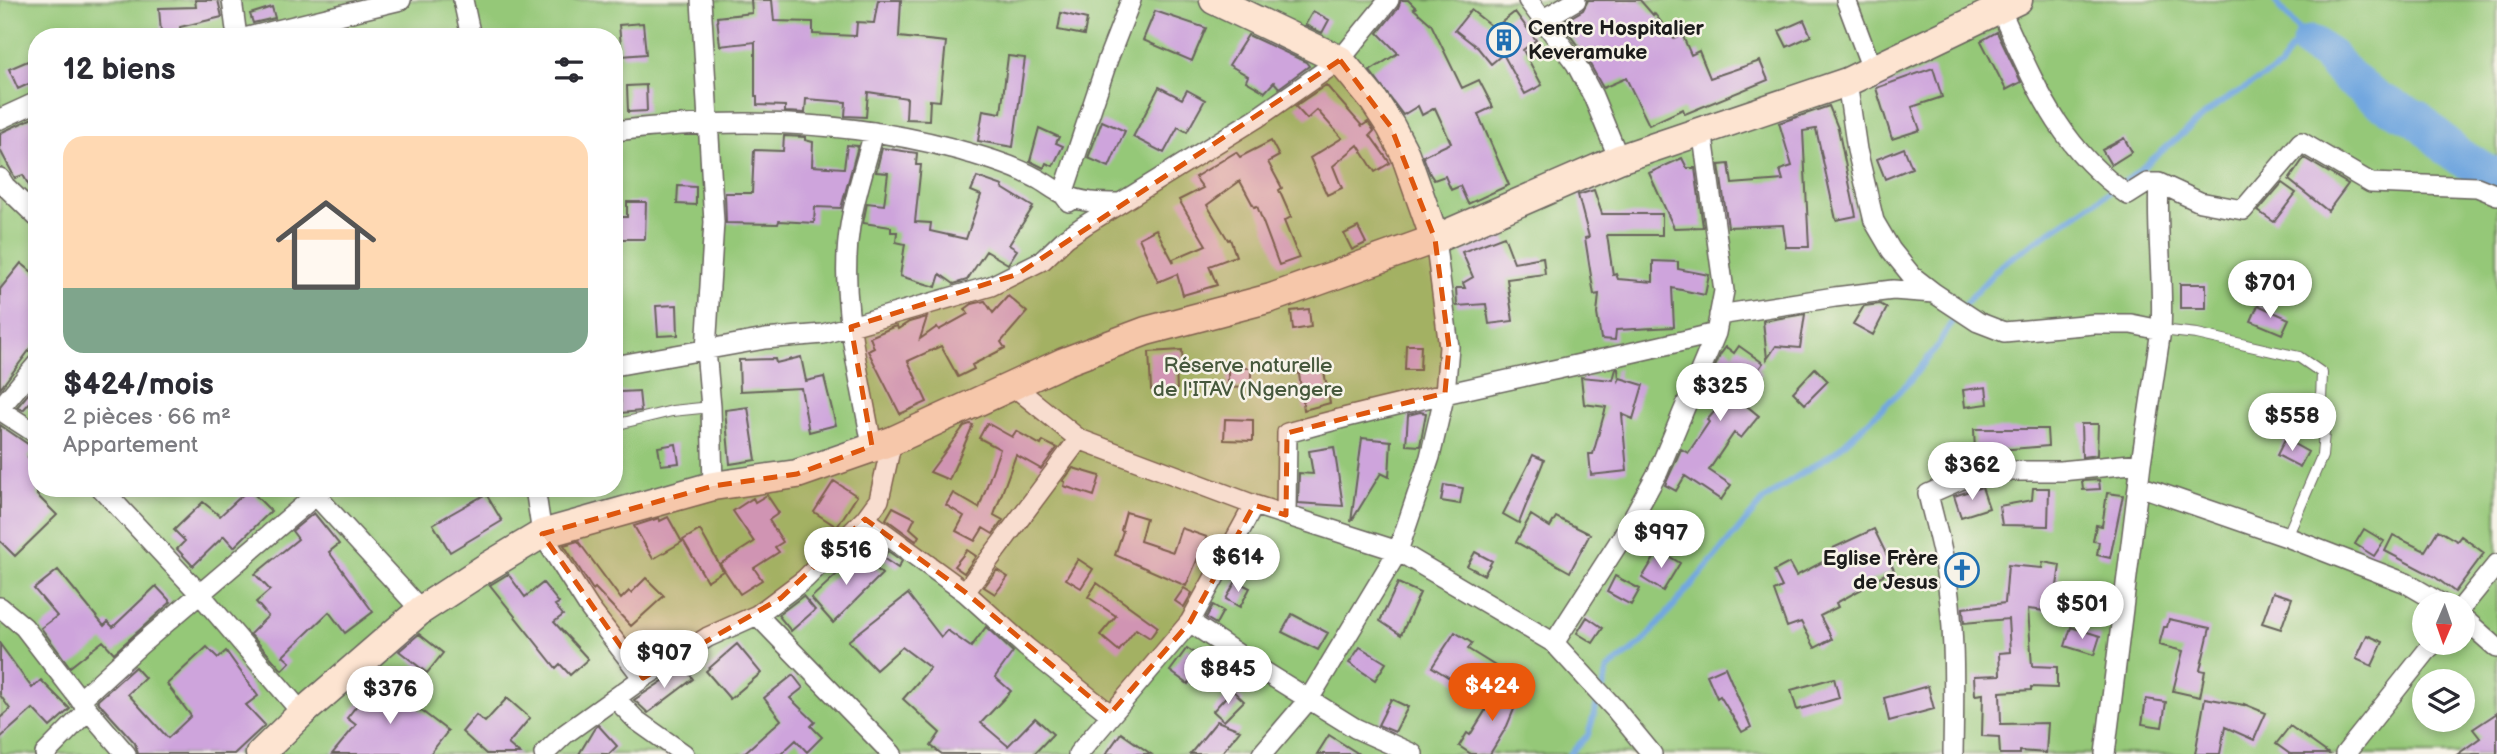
<!DOCTYPE html>
<html lang="fr">
<meta charset="utf-8">
<style>
:root{--surface:#fff;--page:#f7f7f7;--text:#2b2b33;--muted:#7c7c81;--accent:#ea580c}
body{margin:0;font-family:"Balsamiq Sans",sans-serif;background:var(--page);color:var(--text);height:100vh;display:flex;flex-direction:column;font-size:26px;white-space:nowrap}
*{box-sizing:border-box;margin:0}
p{font-size:23px;color:var(--muted)}
.icon{flex:none;width:38px;height:38px;fill:none;stroke:currentColor;stroke-width:2;stroke-linecap:round;stroke-linejoin:round}
.map{position:relative;flex:1;overflow:hidden}
.sheet{position:absolute;left:28px;top:28px;width:595px;height:469px;display:flex;flex-direction:column;background:var(--surface);border-radius:28px;box-shadow:0 4px 10px #0003}
.sheet>*{flex:none}
.needle{width:46px;rotate:182deg}
.fabs{position:absolute;left:2412px;top:592px;display:grid;gap:14px}
.fabs a{display:grid;place-items:center;width:63px;height:63px;border-radius:50%;background:var(--surface);box-shadow:0 4px 10px #0003;font-size:35px}
.price{position:absolute;translate:-50% -60px;padding:0 16px;border-radius:24px;background:#fff;color:#222;font-size:23px;line-height:46px;filter:drop-shadow(0 2px 4px #0008)}
.price::after{content:'';position:absolute;left:50%;top:42px;width:21px;height:16px;margin-left:-10px;background:inherit;clip-path:polygon(0 0,100% 0,50% 100%)}
.price.active{background:var(--accent);color:#fff}
ul{padding:0;list-style:none}
li{display:grid;align-content:center;gap:14px;height:371px;padding:0 35px}
li span{display:grid;place-items:center;height:217px;border-radius:21px;color:#555}
li>.icon{margin-inline-start:auto}
span .icon{width:126px;height:126px;fill:#fffc;stroke-width:1}
li b{font-size:30px}
h2{display:flex;justify-content:space-between;align-items:center;height:84px;padding:0 35px;font-size:30px}
.map>svg:first-child{display:block}
.park{fill:#95c878;stroke:#58724a;stroke-width:2;fill-rule:evenodd}
.lines{fill:none;stroke-linecap:round;stroke-linejoin:round}
.stream{stroke:#72a7df;stroke-width:6}
.river{stroke:#72a7df;stroke-width:37}
.building{fill:#cea4dc}
.lane-casing{stroke:#68635d;stroke-width:12}
.street-casing{stroke:#68635d;stroke-width:22}
.secondary-casing{stroke:#68635d;stroke-width:31}
.lane{stroke:#fff;stroke-width:10}
.street{stroke:#fff;stroke-width:19}
.secondary{stroke:#fde4d1;stroke-width:28}
.marked{fill:#de560d;fill-opacity:0.2;stroke:#de560d;stroke-width:5;stroke-dasharray:14 9;stroke-linejoin:round}
.labels{text-anchor:middle;stroke-width:5;stroke-linejoin:round;paint-order:stroke}
.poi-label{font-size:21px;font-weight:bold;fill:#1c1c1c;stroke:#f7f3e8;text-anchor:start}
.park-label{font-size:21px;fill:#46583c;stroke:#f7f3e8}
</style>
<div class="map">
<svg width="2497" height="754" viewBox="0 0 2497 754">
<rect width="100%" height="100%" fill="#f7f3e8"/>
<filter id="ink" filterUnits="userSpaceOnUse"><feTurbulence type="fractalNoise" baseFrequency=".0143" numOctaves="2"/><feDisplacementMap in="SourceGraphic" scale="14" xChannelSelector="R" yChannelSelector="G"/><feConvolveMatrix kernelMatrix="1 2 1 2 8 2 1 2 1" color-interpolation-filters="sRGB"/></filter>
<filter id="wash" filterUnits="userSpaceOnUse"><feTurbulence type="fractalNoise" baseFrequency=".00686" numOctaves="4" result="noise"/><feDisplacementMap in="SourceGraphic" scale="28" xChannelSelector="R" yChannelSelector="G"/><feGaussianBlur stdDeviation="1.57" result="paint"/><feColorMatrix in="noise" values="0 0 0 0 0 0 0 0 0 0 0 0 0 0 0 0 0 1.4 0 .05"/><feComposite in="paint" operator="in"/></filter>
<g filter="url(#wash)">
<rect width="100%" height="100%" fill="#f6e8d5"/>
<!-- park -->
<path class="park" d="M0 0H2497V754H0ZM37 37H614V488H37ZM2424 604H2462V642H2424ZM2424 681H2462V719H2424Z"/>
<g class="lines">
<!-- stream -->
<path class="stream" d="M1966 303 2002 264 2130 178 2218 104 2279 68 2291 49 2310 44 2274 0
M1603 688 1608 669 1642 643 1763 501 1790 481 1835 452 1872 418 1908 383 1937 347 1954 318
M1570 754 1588 735 1599 698"/>
<!-- river -->
<path class="river" d="M2310 44 2327 54 2348 77 2380 101 2418 119 2455 154 2497 178"/>
</g>
<g id="blocks">
<!-- building -->
<path class="building" d="M195 0H218L222 17 180 27V33H161L159 8 196 7Z
M751 0H772L774 21 813 22V34L856 36 857 22 874 23 878 0H901L899 37 946 42 940 101 930 100 929 120 906 119 907 98 868 92 866 117 845 116 846 102 806 99 805 113 785 112V106L757 105V96H755V42L720 46 717 17 752 13Z
M1401 0H1408L1416 8 1414 9 1431 24 1462 88 1479 80 1493 107 1478 114 1509 185 1468 204 1460 186 1451 190 1445 176 1434 180 1430 174 1423 156 1451 143 1435 108 1422 115 1418 106 1403 115 1370 71 1398 53 1378 33 1398 8Z
M1588 0H1640L1653 15 1654 13 1674 38 1682 34 1691 55 1699 51 1710 78 1760 61 1768 80 1685 114 1683 109 1649 125 1626 78 1603 88 1586 57 1561 23 1583 10Z
M272 7 275 18 253 23 250 14Z
M1471 10 1494 28 1515 12 1536 40 1523 50 1542 85 1525 94 1503 54 1491 64 1478 48 1455 30Z
M1155 11 1206 28 1192 61 1143 40Z
M1313 11 1329 20 1322 33 1305 25Z
M1061 13 1087 19 1084 35 1058 30Z
M1804 20 1811 36 1787 47 1779 31Z
M643 23 646 54 622 56 619 25Z
M1997 32 2021 82 2006 90 1981 41Z
M1248 35 1306 62 1309 66 1279 88 1274 82 1265 92 1246 81 1248 76 1229 65Z
M1008 56 1025 58 1013 147 978 141 983 110 1001 113Z
M37 57V80L18 89 9 69Z
M1933 68 1942 97 1912 107 1920 130 1892 139 1876 88Z
M646 85 647 111 628 112 627 86Z
M1326 85 1362 126 1368 122 1374 131 1370 135 1390 163 1375 172 1358 145 1333 166 1342 188 1327 195 1310 158 1342 138 1317 110 1307 119 1295 106Z
M1159 87 1182 99 1187 90 1205 100 1187 132 1178 127 1164 153 1133 137Z
M1829 106 1838 128 1856 216 1836 220 1816 129 1803 131 1809 247H1786L1783 225 1728 227 1719 165 1729 164 1732 184 1783 180 1780 170 1792 166 1779 123Z
M37 116V200L23 175 15 178 0 150V133Z
M1102 121 1125 131 1109 167 1088 158Z
M1039 128 1059 137 1056 143 1063 146 1053 166 1046 163 1044 168 1030 161Z
M784 136 805 137V140L813 142 812 166 844 168 847 145 858 146 841 208 815 207 814 223 779 221 778 224 726 223 725 193H752L754 150 783 151Z
M2124 138 2132 152 2111 165 2102 150Z
M1271 141 1279 156 1268 162 1282 188 1279 190 1291 217 1284 221 1299 258 1279 265 1257 206 1254 207 1240 181 1207 205 1228 240 1230 239 1236 256 1209 266 1217 285 1183 295 1177 274 1158 282 1139 238 1156 229 1174 263 1173 259 1206 245 1179 200 1203 188 1195 177 1236 152 1240 157Z
M882 148 917 153 916 165H921L915 222 931 223 930 231 966 239 981 195 971 191 977 177 1003 186 1002 188 1033 207 1009 245 1017 250 1008 264 986 251 967 280 954 284 940 274 936 287 900 276 905 244 896 242 897 232H891V227L863 223 867 203 884 205 888 173 876 172Z
M1904 148 1912 168 1885 179 1877 159Z
M1682 158 1687 168H1695L1703 227 1674 228 1649 173Z
M2304 158 2348 184 2328 211 2289 180Z
M2282 183 2296 193 2274 222 2258 211Z
M678 186 696 187V205L677 204Z
M1594 190 1602 214H1662V235H1607L1613 275 1616 274 1618 279 1653 282V261L1678 262V269L1709 275 1705 295 1672 288 1674 327 1616 330 1615 340 1601 339 1597 314 1599 294 1594 295 1585 238 1589 237 1578 195Z
M627 202H646L645 239H619V236H614V217H627Z
M1358 227 1366 243 1352 250 1344 234Z
M1504 236 1514 262 1543 257 1545 274 1507 279 1513 321 1489 324 1486 304 1457 306 1456 288H1465L1463 283 1473 277 1462 252Z
M21 263 37 276V340L0 389V289Z
M2180 284H2206V308H2180Z
M1008 296 1027 312 1001 342 1005 348 972 365 974 369 958 377 941 346 908 361 927 402 900 414 868 351 874 348 870 337 893 327 897 326 898 329 909 322 927 317 920 339 937 327 939 330 968 314 965 309 972 304 985 301 993 313Z
M1880 304 1887 308 1873 335 1853 324 1864 306Z
M677 305 678 335 658 336 656 306Z
M2258 305 2289 319 2282 334 2251 321Z
M1309 309 1311 327 1293 330 1291 311Z
M1805 314 1800 348 1776 346 1767 359 1763 321Z
M1406 345H1421L1420 370H1405Z
M1739 346 1763 363 1758 370 1762 373 1741 401 1759 416 1741 438 1734 433 1709 470 1731 485 1721 500 1685 476 1676 491 1665 485 1681 449 1688 453 1709 422 1707 420 1722 403 1708 393 1721 374 1714 369 1720 355 1726 347 1734 353Z
M1182 350 1183 368 1176 369 1177 389 1151 390 1149 352Z
M801 357 806 381 824 377 836 425 809 432 801 388 740 391 739 360 775 359 776 363Z
M1322 361 1330 403 1304 410 1298 367Z
M1228 368H1251V387L1228 388Z
M1815 368 1828 381 1805 404 1793 392Z
M1616 369H1618L1619 380 1620 378 1643 385 1633 419 1622 414 1627 471 1591 475 1589 454H1593L1606 407 1584 404 1581 377 1613 380Z
M1986 387 1988 404 1965 407 1963 390Z
M639 391 641 411 621 413 620 392Z
M29 393 34 398 23 410 17 407Z
M748 407 756 460 730 464 725 410Z
M1420 412 1426 413 1420 446 1406 445 1408 415Z
M1225 419 1253 420V441L1224 440Z
M987 423 1012 437 1016 431 1041 445 1043 441 1057 448 1041 469 1016 455 994 515 1003 520 993 534 983 528 975 541 956 531 964 516 946 505 953 493 979 508 1000 449 979 438Z
M970 424 973 425 949 480 930 472 964 426Z
M2081 424H2098L2097 455 2082 457Z
M0 425 35 449 28 457 37 466V495L57 515 15 556 0 541Z
M1974 429H2047L2048 446 1975 452Z
M1362 438 1391 441 1389 477 1381 473 1351 522Z
M2285 439 2308 452 2300 467 2277 455Z
M676 444 679 463 661 465 658 447Z
M1334 447 1343 506 1298 503 1299 473 1313 474 1309 451Z
M1533 455 1544 460 1519 523 1503 514Z
M1073 468 1100 476 1094 496 1064 486 1065 482 1063 481Z
M2099 480 2100 489 2083 490 2082 481Z
M834 481 857 496 837 527 814 512Z
M1444 485 1463 488 1460 504 1441 501Z
M1982 487 1989 508 1961 517 1954 496Z
M2033 488H2049L2048 526 2002 525 1999 506 2032 500Z
M249 489 271 511 234 547 224 536 193 566 177 549 185 541 174 530 203 502 220 516Z
M2107 493 2123 495 2110 558 2097 555 2099 542 2093 541 2096 525 2102 526Z
M486 494 502 521 450 552 433 524Z
M767 495 779 513 769 520 783 542 775 547 779 552 754 568 762 580 740 594 720 564 754 542 733 511 753 498 755 502Z
M893 507 915 518 910 528 919 536 916 541 886 519Z
M1126 512 1146 518 1140 541 1173 552 1181 528 1207 537 1186 586 1115 555 1123 531 1121 530Z
M314 513 339 544 329 552 373 612 345 633 329 612 283 656 290 662 282 670 250 634 268 616 256 602 270 590 255 574 298 539 292 531Z
M1531 515 1550 527 1556 517 1590 534 1570 572 1516 542Z
M668 517 682 542 653 559 634 526 659 518 660 521Z
M1874 529 1894 570 1862 585 1864 588 1836 603 1838 607 1820 616 1832 639 1815 648 1801 622 1787 627 1774 591 1782 587 1774 571 1789 563 1796 576 1836 555 1833 548Z
M2364 529 2384 541 2374 556 2355 544Z
M700 530 723 571 707 581 683 540Z
M2438 530 2457 541 2461 536 2484 553 2455 592 2435 577 2385 551 2393 535 2425 551Z
M578 541 621 599 629 591 631 593 646 578 664 596 631 626 595 588 593 590 564 545Z
M967 550 976 556 964 573 954 566Z
M1659 550 1680 563 1663 591 1642 578Z
M888 551 902 561 898 568 883 558Z
M1475 552 1492 561 1484 575 1467 566Z
M860 553 882 574 833 623 811 598Z
M1078 559 1093 569 1081 588 1066 579Z
M2043 562 2060 565 2057 586H2064L2061 613 2028 609 2032 666 2057 667V688L2031 687V690L2000 692 2001 724 2048 723 2046 753 2020 751V754H2000L1999 737 1982 736 1983 694 1975 695 1974 676 2000 675 1999 653 2010 652 2008 619 1964 623 1963 608 2005 603 2008 565 2042 568Z
M58 570 104 626 108 622 113 627 156 586 171 602 114 653 103 641 70 667 41 628 57 616 34 589Z
M997 570 1008 577 995 594 984 587Z
M508 574 525 597 543 583 559 603 555 605 563 615 554 622 588 659 570 675 560 664 556 668 490 585Z
M1615 576 1640 589 1631 605 1607 592Z
M1236 581 1250 588 1240 607 1226 599Z
M1097 583 1158 627 1150 638 1136 629 1119 651 1100 635 1116 616 1088 597Z
M1398 583 1420 593 1401 635 1380 621Z
M1184 588 1192 593 1184 607 1175 601Z
M2273 592 2292 598 2281 629 2262 623Z
M908 594 941 637 947 630 971 647 986 627 1013 652 995 677 1011 691 981 723 1008 746 1035 718 1053 734 1034 754H942L931 746 940 733 903 699 930 668 902 647 876 670 848 641Z
M803 596 815 610 791 631 778 615Z
M1213 605 1223 611 1216 624 1206 618Z
M1292 614 1328 633 1318 650 1282 632Z
M1587 617 1603 628 1593 643 1577 633Z
M2169 619 2210 628 2200 670 2205 671 2200 697 2173 691 2183 651 2159 645 2164 627H2167Z
M2071 627 2100 636 2094 655 2065 646Z
M1455 632 1472 643 1468 649 1505 672 1491 693 1462 676 1458 683 1432 667Z
M419 634 443 653 427 673 399 651Z
M2367 635 2383 642 2372 666 2356 659Z
M0 644 32 688 41 680 70 709 50 727 33 709 0 738V718L10 709 0 695Z
M737 644 761 673 730 699 706 671Z
M207 647 218 658 226 651 258 696 246 705 265 725 234 754H138L135 743 97 701 135 667 145 678 128 694 168 738 191 716 167 684Z
M1360 647 1386 663 1375 680 1349 663Z
M1187 648 1204 660 1188 684 1170 671Z
M684 667 693 679 648 713 634 700Z
M1725 667 1751 727 1742 732 1720 696 1717 698 1707 675Z
M793 675 803 688 790 698 815 722 811 726 822 737 807 752 796 740 781 754H743L781 720 764 698Z
M378 678 448 731 430 754H332L356 725 347 718Z
M1834 678 1839 698 1797 710 1791 690Z
M1497 685 1520 695 1507 726 1490 754H1471L1459 746 1467 733 1470 735 1490 703Z
M1928 686 1934 709 1889 721 1884 698Z
M1232 690 1244 701 1224 721 1213 711Z
M507 698 530 718 508 744 520 754H486L462 732 476 715 485 722Z
M2205 698 2244 705V704L2266 713 2254 740 2225 727 2220 754H2195Z
M1391 699 1408 707 1395 732 1378 725Z
M2146 699 2166 702 2162 727 2142 724Z
M2497 713V754H2458L2480 738 2473 729Z
M1217 721 1240 730 1221 754H1190Z
M598 725 617 746 609 754H579L594 729Z
M2290 726 2329 754H2290L2276 744Z
M1121 733 1151 754H1106Z
M1329 735 1359 754H1317Z"/>
</g>
</g>
<g filter="url(#ink)">
<use href="#blocks" fill-opacity="0" stroke="#68635d" stroke-width="2"/>
<g class="lines">
<!-- lane casing -->
<g class="lane-casing">
<path id="lane" d="M2161 330 2197 334 2299 357 2322 373 2321 400 2324 432 2322 456 2287 537
M614 425 672 411 711 407"/>
</g>
<!-- street casing -->
<g class="street-casing">
<path id="street" d="M232 0 237 37
M463 0 471 37
M701 0 714 222 706 350 711 407 713 486
M1528 0 1576 64 1593 96 1619 159
M1846 0 1872 69
M2000 9C2034 82 2058 147 2128 195L2147 183H2159L2200 202 2243 210 2301 142 2371 183 2477 187 2497 195
M1542 20 1576 0
M248 37 401 0
M1847 82 1857 150 1874 221 1891 250 1912 276 1934 293 1978 322 2004 332 2094 324H2131L2161 330 2141 463 2105 754
M0 119 37 102
M614 131C726 118 842 119 951 148 980 156 1010 164 1036 178 1046 183 1054 190 1063 194 1082 203 1100 203 1120 203
M0 178 5 186 37 217
M2159 183C2156 232 2164 281 2161 330
M1069 202 1063 194 1108 59 1131 0
M1719 315 1835 297 1893 290 1934 293
M614 366 765 339 823 334 991 286 1043 260 1066 238 1085 225 1257 118 1340 60 1389 0
M1011 384 1079 439 1254 505 1398 551 1554 643 1615 709 1652 754
M0 408 37 364
M0 410 37 434
M872 446C860 375 838 299 850 226 855 194 866 163 874 132
M2139 486 2287 537 2406 583 2442 604
M101 488 200 594 302 713
M309 488 421 610
M535 488 542 534 590 609 643 678
M1286 515 1287 433C1428 394 1573 368 1716 333
M865 519 965 592 1026 647 1110 714
M965 592 1079 439
M0 607 24 627 88 710 126 754
M2462 607 2497 564
M757 615 892 754
M2462 617 2497 648
M1190 622 1257 667 1355 728 1413 754
M1554 643 1621 539 1658 472 1716 333 1724 291 1702 129
M615 698 636 720 684 754
M80 700 140 645 324 488
M45 754 88 710
M544 754 565 734 643 678 708 637 757 615 805 579 865 519 879 500 892 441
M1078 754 1190 622 1254 505
M1262 754 1309 699 1398 551 1430 457 1445 393 1449 347 1435 239
M1953 754C1954 690 1956 625 1944 562 1940 539 1933 516 1928 494L1967 477 1999 471H2061L2141 463
M2345 754 2434 642"/>
</g>
<!-- secondary casing -->
<g class="secondary-casing">
<path id="secondary" d="M1214 0 1340 60 1374 101 1391 127 1405 154 1435 239
M260 754 302 713 421 610 487 567 542 534 713 486 797 474 892 441 1064 362 1146 331 1271 298 1435 239 1619 159 1847 82 2018 0"/>
</g>
<!-- lane -->
<use href="#lane" class="lane"/>
<!-- street -->
<use href="#street" class="street"/>
<!-- secondary -->
<use href="#secondary" class="secondary"/>
</g>
</g>
<!-- marked area -->
<path class="marked" d="M1340 60 1391 127 1435 239 1449 347 1445 393 1287 433 1286 515 1254 505 1190 622 1110 714 965 592 865 519 781 598 643 678 542 534 713 486 797 474 872 446 851 327 1018 274Z"/>
<!-- icons -->
<defs>
<g id="building-ring" transform="scale(1.75)"><circle r="9.5" fill="#f7f3e8" stroke="#1f6fb2" stroke-width="1.5"/><path d="M-4-6H4V6H1V3H-1V6H-4ZM-2.5-4.3h1.7v1.8h-1.7ZM.8-4.3h1.7v1.8H.8ZM-2.5-1h1.7V.8h-1.7ZM.8-1h1.7V.8H.8Z" fill="#1f6fb2"/></g>
<g id="church-ring" transform="scale(1.75)"><circle r="9.5" fill="#f7f3e8" stroke="#1f6fb2" stroke-width="1.5"/><path d="M-1.2-6h2.4v3.5h3.3v2.4h-3.3V6h-2.4V-.1h-3.3v-2.4h3.3Z" fill="#1f6fb2"/></g>
</defs>
<g fill-rule="evenodd">
<use href="#building-ring" x="1504" y="40"/>
<use href="#church-ring" x="1962" y="570"/>
</g>
<g class="labels">
<!-- poi labels -->
<g class="poi-label">
<text x="1528" y="35">Centre Hospitalier<tspan x="1528" dy="24">Keveramuke</tspan></text>
<text x="1938" y="565" text-anchor="end">Eglise Frère<tspan x="1938" dy="24">de Jesus</tspan></text>
</g>
<!-- park labels -->
<g class="park-label">
<text x="1248" y="372">Réserve naturelle<tspan x="1248" dy="24">de l'ITAV (Ngengere</tspan></text>
</g>
</g>
</svg>
<div class="fabs">
<a><svg class="needle" viewBox="-14 -14 28 28"><path d="M0-13l5 13h-10z" fill="#e53935"/><path d="M0 13l5-13h-10z" fill="#7c7c81"/></svg></a>
<a><svg class="icon" aria-label="layers" viewBox="0 0 24 24"><path d="M12 4l9 5-9 5-9-5zM3 14l9 5 9-5"/></svg></a>
</div>
<b class="price" style="left:2270px;top:320px">$701</b>
<b class="price" style="left:1720px;top:423px">$325</b>
<b class="price" style="left:2292px;top:453px">$558</b>
<b class="price" style="left:1972px;top:502px">$362</b>
<b class="price" style="left:1661px;top:570px">$997</b>
<b class="price" style="left:846px;top:587px">$516</b>
<b class="price" style="left:1238px;top:594px">$614</b>
<b class="price" style="left:2082px;top:641px">$501</b>
<b class="price" style="left:664px;top:690px">$907</b>
<b class="price" style="left:1228px;top:706px">$845</b>
<b class="price active" style="left:1492px;top:723px">$424</b>
<b class="price" style="left:390px;top:726px">$376</b>
<section class="sheet">
<h2>12 biens<svg class="icon" aria-label="filters" viewBox="0 0 24 24"><path d="M4 7h16M4 17h16"/><circle cx="9" cy="7" r="2"/><circle cx="15" cy="17" r="2"/></svg></h2>
<ul>
<li><span style="background:linear-gradient(#ffd9b3 70%,#7fa58c 0)"><svg class="icon" aria-label="home" viewBox="0 0 24 24"><path d="M3 11l9-7 9 7M6 9v11h12V9"/></svg></span><div><b>$424/mois</b><p>2 pièces · 66 m²</p><p>Appartement</p></div></li>
</ul>
</section>
</div>
